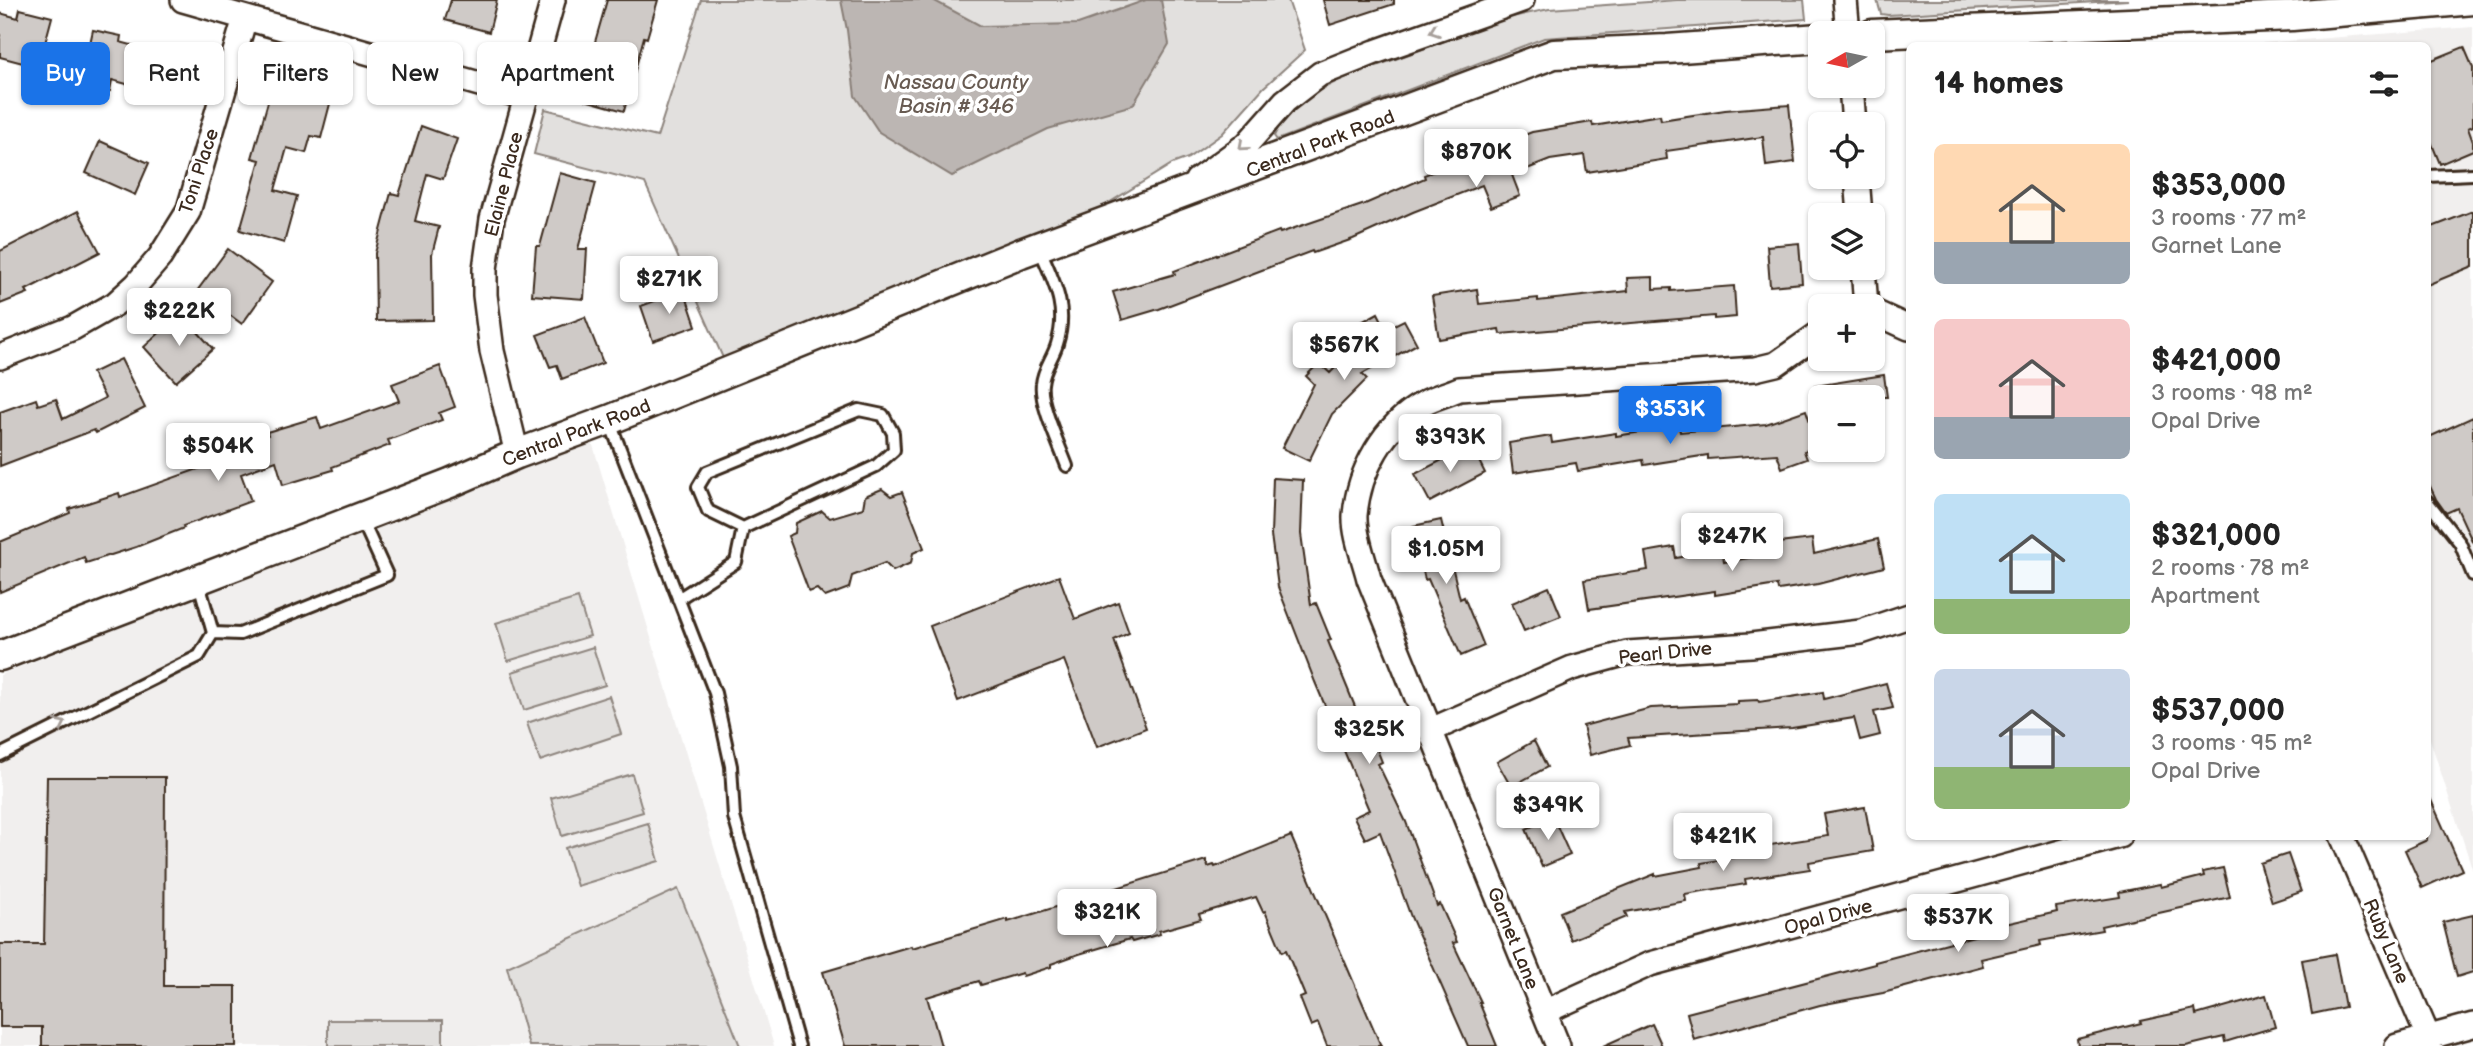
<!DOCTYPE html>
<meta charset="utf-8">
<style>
:root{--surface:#fff;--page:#f2f2f2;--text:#222;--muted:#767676;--accent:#1a73e8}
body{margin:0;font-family:"Balsamiq Sans",sans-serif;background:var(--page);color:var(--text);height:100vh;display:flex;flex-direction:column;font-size:26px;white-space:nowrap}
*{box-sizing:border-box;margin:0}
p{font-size:23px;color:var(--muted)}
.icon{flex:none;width:38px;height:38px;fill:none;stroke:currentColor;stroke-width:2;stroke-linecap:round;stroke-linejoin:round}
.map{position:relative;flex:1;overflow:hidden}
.sheet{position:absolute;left:1906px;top:42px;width:525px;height:798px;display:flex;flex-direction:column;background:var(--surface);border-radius:10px;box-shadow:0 2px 5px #0004}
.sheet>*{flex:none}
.hud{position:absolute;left:21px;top:42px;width:665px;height:63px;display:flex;gap:14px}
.needle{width:46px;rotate:261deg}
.tools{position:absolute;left:1808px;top:21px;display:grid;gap:14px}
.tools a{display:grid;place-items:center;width:77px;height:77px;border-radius:10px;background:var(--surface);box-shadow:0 2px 5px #0004;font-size:35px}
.price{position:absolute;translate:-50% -60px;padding:0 16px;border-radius:7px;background:#fff;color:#222;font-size:23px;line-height:46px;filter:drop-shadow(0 2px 4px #0008)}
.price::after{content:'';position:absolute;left:50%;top:42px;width:21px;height:16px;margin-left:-10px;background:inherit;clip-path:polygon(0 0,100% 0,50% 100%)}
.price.current{background:var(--accent);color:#fff}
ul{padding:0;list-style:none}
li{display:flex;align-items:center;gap:21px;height:175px;padding:0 28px}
li span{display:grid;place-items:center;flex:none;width:196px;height:140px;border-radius:10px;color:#555}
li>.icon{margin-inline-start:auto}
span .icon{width:84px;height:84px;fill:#fffc;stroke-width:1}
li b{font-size:30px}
h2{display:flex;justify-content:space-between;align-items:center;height:84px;padding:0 28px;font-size:30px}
.chip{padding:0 24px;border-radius:10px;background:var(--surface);box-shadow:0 2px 5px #0004;font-size:24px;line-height:63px}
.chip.current{background:var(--accent);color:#fff}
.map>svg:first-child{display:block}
.built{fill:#f1efee}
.green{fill:#e2e0de;stroke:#8e857e;stroke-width:2}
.water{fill:#bcb6b3;stroke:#887e77;stroke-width:2}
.building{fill:#cfcac7;stroke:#3b2a1e;stroke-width:2}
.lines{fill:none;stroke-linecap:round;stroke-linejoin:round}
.service-casing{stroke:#3b2a1e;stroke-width:16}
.minor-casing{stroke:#3b2a1e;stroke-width:28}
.tertiary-casing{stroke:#3b2a1e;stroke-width:33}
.service{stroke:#fff;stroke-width:10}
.minor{stroke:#fff;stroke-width:23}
.tertiary{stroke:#fff;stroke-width:28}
.oneway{stroke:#a79f9a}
.labels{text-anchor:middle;stroke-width:7;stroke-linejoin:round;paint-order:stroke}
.street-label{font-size:19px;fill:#3b2a1e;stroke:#fff}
.water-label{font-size:21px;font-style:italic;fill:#685b52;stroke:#fff}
</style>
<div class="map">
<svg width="2473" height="1046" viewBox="0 0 2473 1046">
<rect width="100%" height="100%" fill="#fff"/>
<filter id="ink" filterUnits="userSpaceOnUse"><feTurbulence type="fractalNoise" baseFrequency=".0143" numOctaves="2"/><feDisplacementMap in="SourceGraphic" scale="14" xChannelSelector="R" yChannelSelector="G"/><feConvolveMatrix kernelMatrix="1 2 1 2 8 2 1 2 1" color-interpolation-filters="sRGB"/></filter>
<g filter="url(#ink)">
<!-- built -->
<path class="built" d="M2473 27V871L2427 730V46H2261V43Z
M592 442 774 1046H0V675Z"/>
<!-- green -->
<path class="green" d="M701 0H1288L1305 50 1263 88 1222 134 1188 158 1172 164 1073 225 727 367 645 183 534 154 545 109 657 137Z
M1677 0H1804L1806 19 1544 38 1277 140 1274 136 1283 118 1303 99 1341 79 1507 18 1549 9Z
M1877 0H2128L1888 15 1881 14Z
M578 598 590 636 508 661 496 623Z
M593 647 605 685 524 710 512 672Z
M609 696 621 734 540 761 527 723Z
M632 774 643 812 562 836 551 798Z
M648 823 659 861 577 886 565 848Z
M678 889 740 1046H529L507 967Z
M328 1020H443V1046H328Z"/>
<!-- water -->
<path class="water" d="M841 0H933L981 26 1078 24 1146 0H1161L1169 44 1133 105 1048 129 952 176 879 132 855 96 847 30Z"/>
<!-- building -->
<path class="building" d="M451 0H497L489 32 445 20Z
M607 0H658L647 38 644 37 624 111 585 100 590 83 581 80 590 48 593 49Z
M1323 0H1394V4L1330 25Z
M20 9 52 17 44 47 87 57 93 30 121 36 120 42 184 59 174 97 112 80 110 91 56 79 57 72 0 57V13L18 18Z
M2464 47 2473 68V126L2468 128 2473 142V150L2440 164 2427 132V62Z
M273 84 331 100 321 138 311 136 306 153 287 148 275 190 297 196 284 243 240 230 260 160 252 158Z
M1789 105 1795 162 1766 166 1763 137 1666 151 1667 159 1587 172 1584 155 1550 160 1512 175 1520 196 1491 207 1482 185 1413 212 1353 239 1313 253 1312 251 1159 309 1122 320 1113 292 1175 274 1174 271 1279 231 1280 233 1365 204 1425 178 1424 175 1532 132 1592 122 1593 126 1660 115 1661 120 1725 110Z
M421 126 457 139 443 179 427 174 415 221 439 227 432 254 433 320 376 321 375 253 391 193 399 195Z
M100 141 149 163 135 195 86 173Z
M560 173 596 183 578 249H587L584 299 532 295 536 246H540Z
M78 211 100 252 26 290 28 293 0 304V251Z
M2473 211V266L2427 285V229Z
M1799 243 1802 283 1770 286 1767 246Z
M228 249 272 282 242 324 197 291Z
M1653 277V289L1671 288V291L1734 286 1736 317 1714 319V316L1500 334 1499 329 1439 339 1432 296 1477 289 1479 304 1538 298V301L1628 291 1627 278Z
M684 290 696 326 653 341 641 306Z
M181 313 213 349 176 382 144 347Z
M1378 313 1386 329 1404 320 1417 344 1362 374 1367 379 1332 414 1309 461 1282 448 1314 384 1306 376 1319 363 1330 373 1365 337 1358 324Z
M585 317 603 363 562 379 557 365 550 367 537 335Z
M121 359 145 408 96 433 94 430 0 466V412L36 399 38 405 56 399 63 419 105 398 92 373Z
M440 366 455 407 439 413 442 420 388 440 390 445 332 467 333 470 283 485 276 461 241 474 251 501 183 526 184 528 136 547 86 563 84 557 0 592V542L70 513 69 509 119 493 120 497 201 468 198 460 268 435 267 432 317 417 321 429 399 401 392 384Z
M1884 375 1887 397H1816L1815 386Z
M1806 410 1818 446 1804 451 1807 459 1782 468 1777 454 1708 459V455L1644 465 1643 460 1578 471 1576 463 1513 473 1509 443 1551 436 1552 443 1616 433V436L1679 426 1680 432 1766 424Z
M2473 417V543L2457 508 2446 513 2436 499 2427 480V438Z
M1471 445 1485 473 1430 502 1415 474Z
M1273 478 1303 480 1301 534 1311 605 1316 603 1331 640 1328 641 1363 726 1367 724 1382 762 1378 764 1406 822 1437 906 1440 904 1457 942 1453 943 1481 1002H1479L1497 1046H1468L1411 917 1380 832 1365 839 1354 817 1369 810 1315 682 1278 587 1271 535Z
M882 489 891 496 902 492 924 548 913 553 911 563 893 571 885 563 852 576 849 588 825 597 817 589 809 592 788 536 795 533 796 523 822 511 830 518 863 508 865 496Z
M1441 520 1460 599 1464 597 1484 646 1461 656 1428 579 1425 580 1413 526Z
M1812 539 1814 554 1878 539 1884 567 1818 584 1778 590 1777 585 1715 595V591L1589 609 1584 580 1648 570 1645 552 1674 547 1676 558 1722 550 1724 562 1773 554 1771 544Z
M1059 576 1075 619 1118 602 1129 633 1114 640 1146 728 1097 747 1064 660 958 701 930 626Z
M1549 587 1561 616 1524 631 1512 603Z
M1886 683 1893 708 1874 712 1880 735 1860 740 1854 718 1792 728 1628 738 1630 745 1590 755 1583 726 1651 708 1738 704V701L1758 700 1759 702 1823 692 1824 699Z
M1534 741 1547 767 1511 787 1497 762Z
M47 777H165L164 986H236V1046H42V1027H0V944H44Z
M2427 791 2462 870 2422 888 2405 850 2427 840Z
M1865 807 1873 851 1809 862 1810 869 1745 879 1746 884 1685 894 1686 901 1625 912 1627 917 1571 940 1560 912 1655 874V876L1702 867 1701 863 1765 852 1764 846 1828 836 1824 814Z
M1553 817 1570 855 1542 867 1526 829Z
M1291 836 1381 1046H1327L1318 1023 1311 1026 1300 998 1305 996 1286 950 1282 952 1265 911 1263 912 1256 897 1199 914 1201 919 1159 931 1160 934 1132 942 1130 939 1079 954 1051 964V967L1023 976 1022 973 981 985 979 981 927 997 941 1046H845L823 972 911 946 912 948 1008 919V922L1206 860 1208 867 1214 865 1215 867Z
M2288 854 2301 892 2272 902 2260 863Z
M2223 868 2230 897 2101 926 2102 930 2040 941 2041 945 1981 959 1983 966 1883 993 1820 1005 1694 1040 1687 1013 1875 964V962L1993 931 1992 927 2057 912 2056 907 2120 897 2119 892 2160 884 2161 887 2204 876 2203 872Z
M2473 915V972L2457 977 2443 922Z
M2335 954 2345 1007 2312 1014 2302 960Z
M2266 995 2275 1027 2225 1042 2224 1037 2186 1046H2078L2077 1039 2141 1023 2140 1021 2195 1009 2196 1015Z
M1652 1024 1662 1046H1603Z"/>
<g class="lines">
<!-- service casing -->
<g class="service-casing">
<path id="service" d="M2427 176 2473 174
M1039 247C1053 281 1069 306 1057 344 1053 358 1043 369 1042 384 1039 402 1060 447 1067 466
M859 410 883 415 893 433 894 450 876 466 743 528 708 511 698 487 707 472Z
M610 423 715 693 731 766 734 817 799 1046
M2427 501 2460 543 2473 575
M678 599 736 562 743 528
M213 633 240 634 387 575 362 520
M0 755 199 656 213 633 198 580"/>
</g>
<!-- minor casing -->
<g class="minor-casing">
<path id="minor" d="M183 0 525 97
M1845 0 1848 33
M1851 86 1854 124
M1857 177 1860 215
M1197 180 1247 144 1285 101 1320 74 1375 52 1522 0
M1863 268 1866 306
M1872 311 1909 328
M0 357 73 328 115 304 136 285 160 257 188 212 245 18
M517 454 492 351 485 295V269L492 219 553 0
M1431 730 1572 668 1627 653 1751 645 1861 632 1909 616
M2342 836 2432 1046
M1544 1012 1650 964 2119 836
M1558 1046 1369 579C1364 559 1354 535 1355 515 1359 470 1384 425 1424 403 1434 397 1448 394 1459 389L1755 369 1776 364 1820 333
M2397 1046 2473 1025"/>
</g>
<!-- tertiary casing -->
<g class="tertiary-casing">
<path id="tertiary" d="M1872 34 2292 16 2473 0
M0 656 450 483 517 454 609 420 1021 253 1554 54 1667 49 1820 38"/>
</g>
<!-- service -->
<use href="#service" class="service"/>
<!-- minor -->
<use href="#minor" class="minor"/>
<!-- tertiary -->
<use href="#tertiary" class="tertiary"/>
</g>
<!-- one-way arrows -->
<defs><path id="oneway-chevron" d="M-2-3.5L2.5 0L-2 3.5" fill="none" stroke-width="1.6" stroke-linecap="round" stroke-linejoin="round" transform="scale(1.75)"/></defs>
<g class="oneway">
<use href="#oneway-chevron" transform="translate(1434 31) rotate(160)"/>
<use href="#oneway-chevron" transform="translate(1243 146) rotate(139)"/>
<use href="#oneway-chevron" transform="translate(61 724) rotate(-26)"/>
</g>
</g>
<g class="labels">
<!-- street labels -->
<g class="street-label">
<text transform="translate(1320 143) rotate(-21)" y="7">Central Park Road</text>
<text transform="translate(198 171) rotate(-72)" y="7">Toni Place</text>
<text transform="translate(503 184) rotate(-76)" y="7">Elaine Place</text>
<text transform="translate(576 432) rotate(-21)" y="7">Central Park Road</text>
<text transform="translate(1665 652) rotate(-6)" y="7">Pearl Drive</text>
<text transform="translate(1828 916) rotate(-15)" y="7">Opal Drive</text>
<text transform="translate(1514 938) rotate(68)" y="7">Garnet Lane</text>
<text transform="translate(2387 941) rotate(67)" y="7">Ruby Lane</text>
</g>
<!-- water labels -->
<g class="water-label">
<text x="956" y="89">Nassau County<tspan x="956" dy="24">Basin # 346</tspan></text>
</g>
</g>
</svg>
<div class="tools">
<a><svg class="needle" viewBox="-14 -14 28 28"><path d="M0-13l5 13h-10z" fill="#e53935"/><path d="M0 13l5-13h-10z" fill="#767676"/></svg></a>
<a><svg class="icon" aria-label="locate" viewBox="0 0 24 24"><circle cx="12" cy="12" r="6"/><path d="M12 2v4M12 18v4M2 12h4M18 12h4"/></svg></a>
<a><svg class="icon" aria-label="layers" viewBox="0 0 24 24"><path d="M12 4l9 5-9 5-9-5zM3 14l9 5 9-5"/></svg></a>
<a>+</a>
<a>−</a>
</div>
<b class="price" style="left:1476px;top:189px">$870K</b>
<b class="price" style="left:669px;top:316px">$271K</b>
<b class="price" style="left:179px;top:348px">$222K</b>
<b class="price" style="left:1344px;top:382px">$567K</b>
<b class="price current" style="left:1670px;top:446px">$353K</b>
<b class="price" style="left:1450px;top:474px">$393K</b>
<b class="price" style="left:218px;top:483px">$504K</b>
<b class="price" style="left:1732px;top:573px">$247K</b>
<b class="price" style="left:1446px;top:586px">$1.05M</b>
<b class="price" style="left:1369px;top:766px">$325K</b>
<b class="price" style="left:1548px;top:842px">$349K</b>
<b class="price" style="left:1723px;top:873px">$421K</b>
<b class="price" style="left:1107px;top:949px">$321K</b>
<b class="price" style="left:1958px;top:954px">$537K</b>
<div class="hud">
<a class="chip current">Buy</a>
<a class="chip">Rent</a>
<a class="chip">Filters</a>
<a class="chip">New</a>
<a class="chip">Apartment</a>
</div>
<section class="sheet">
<h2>14 homes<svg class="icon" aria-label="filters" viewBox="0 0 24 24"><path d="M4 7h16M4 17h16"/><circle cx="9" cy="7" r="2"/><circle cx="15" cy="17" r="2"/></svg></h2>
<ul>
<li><span style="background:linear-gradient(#ffd9b3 70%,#9aa5b1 0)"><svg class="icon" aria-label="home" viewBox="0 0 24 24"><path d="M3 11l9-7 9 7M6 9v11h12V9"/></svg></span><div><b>$353,000</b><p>3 rooms · 77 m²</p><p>Garnet Lane</p></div></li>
<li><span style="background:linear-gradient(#f6c9c9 70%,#9aa5b1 0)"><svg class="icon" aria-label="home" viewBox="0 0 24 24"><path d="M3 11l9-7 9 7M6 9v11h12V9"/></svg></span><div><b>$421,000</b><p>3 rooms · 98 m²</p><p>Opal Drive</p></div></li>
<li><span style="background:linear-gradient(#bfe0f5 75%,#8fb573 0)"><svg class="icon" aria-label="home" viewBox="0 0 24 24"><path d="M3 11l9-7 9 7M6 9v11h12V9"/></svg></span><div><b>$321,000</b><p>2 rooms · 78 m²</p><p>Apartment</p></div></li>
<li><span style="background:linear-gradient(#c9d6e8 70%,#8fb573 0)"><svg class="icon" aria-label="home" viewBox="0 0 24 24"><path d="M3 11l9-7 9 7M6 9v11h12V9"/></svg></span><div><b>$537,000</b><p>3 rooms · 95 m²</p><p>Opal Drive</p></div></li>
</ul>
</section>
</div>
